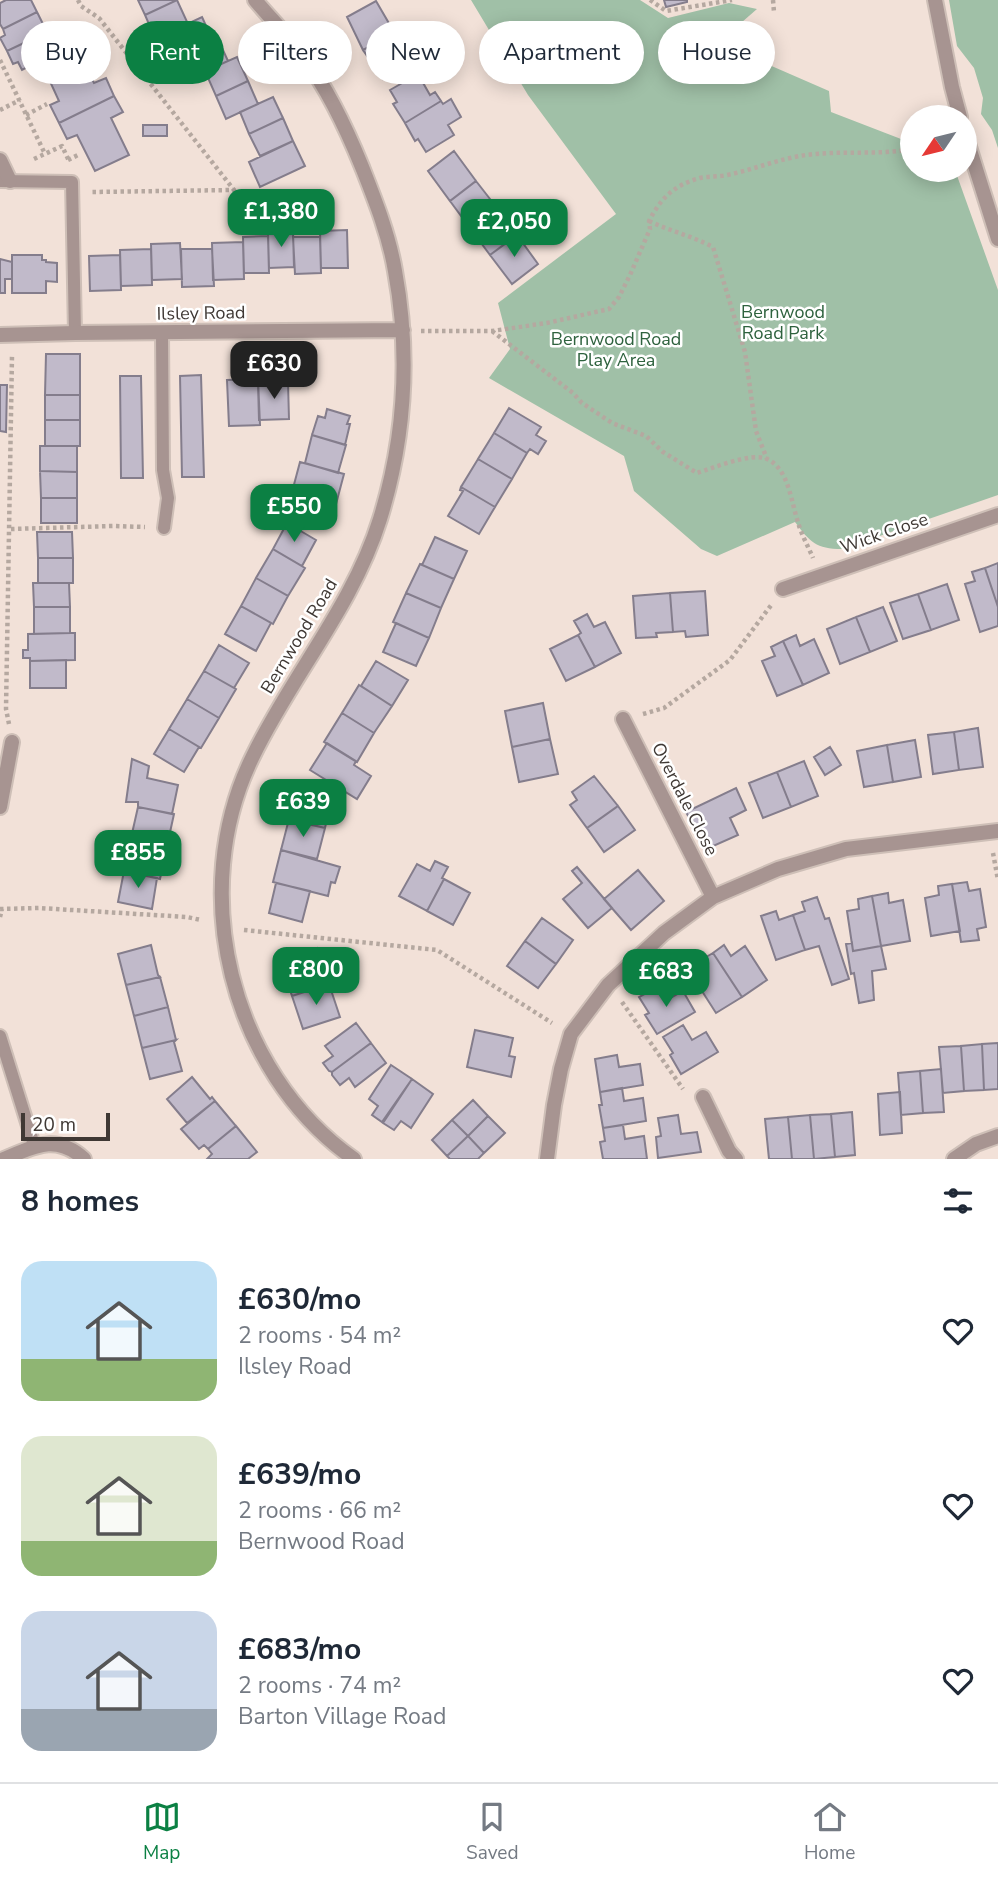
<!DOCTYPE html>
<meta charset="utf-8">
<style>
:root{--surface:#fff;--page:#f2f2f3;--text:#1f2937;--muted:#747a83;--line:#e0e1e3;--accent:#0b8043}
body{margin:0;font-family:"Nunito Sans",sans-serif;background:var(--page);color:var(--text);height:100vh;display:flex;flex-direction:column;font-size:26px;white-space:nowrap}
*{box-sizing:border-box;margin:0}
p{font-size:23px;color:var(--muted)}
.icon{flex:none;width:38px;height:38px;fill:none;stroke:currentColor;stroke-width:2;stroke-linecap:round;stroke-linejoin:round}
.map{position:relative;height:1159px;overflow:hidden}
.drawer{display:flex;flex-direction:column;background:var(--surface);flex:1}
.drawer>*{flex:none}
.guide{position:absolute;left:21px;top:21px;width:957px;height:63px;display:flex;gap:14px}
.needle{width:46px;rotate:235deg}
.tools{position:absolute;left:900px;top:105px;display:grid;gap:14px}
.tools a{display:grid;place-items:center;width:77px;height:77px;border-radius:50%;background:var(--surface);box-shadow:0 4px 18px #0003;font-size:35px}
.scale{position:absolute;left:21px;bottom:18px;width:89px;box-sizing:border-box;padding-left:7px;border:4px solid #3f3834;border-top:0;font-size:19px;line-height:24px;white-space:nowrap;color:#3f3834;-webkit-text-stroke:5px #fff;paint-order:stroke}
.price{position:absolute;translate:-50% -60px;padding:0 16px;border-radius:14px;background:var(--accent);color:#fff;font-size:23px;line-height:46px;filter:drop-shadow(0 2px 4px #0008)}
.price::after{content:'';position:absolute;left:50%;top:42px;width:21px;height:16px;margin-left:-10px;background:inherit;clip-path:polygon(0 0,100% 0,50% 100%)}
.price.on{background:#222;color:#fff}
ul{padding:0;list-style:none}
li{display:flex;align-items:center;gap:21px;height:175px;padding:0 21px}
li span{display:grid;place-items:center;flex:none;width:196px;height:140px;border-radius:21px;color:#555}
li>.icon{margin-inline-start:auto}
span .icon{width:84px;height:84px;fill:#fffc;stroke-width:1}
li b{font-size:30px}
h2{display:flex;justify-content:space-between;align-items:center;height:84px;padding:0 21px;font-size:30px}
.tag{padding:0 24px;border-radius:32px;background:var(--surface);box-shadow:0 4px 18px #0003;font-size:24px;line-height:63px}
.tag.on{background:var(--accent);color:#fff}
.dock{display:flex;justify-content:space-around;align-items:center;height:98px;border-top:2px solid var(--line);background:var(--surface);font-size:19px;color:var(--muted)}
.dock a{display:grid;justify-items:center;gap:4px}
.dock .on{color:var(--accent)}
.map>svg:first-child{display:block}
.green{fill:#a0c0a7}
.building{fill:#c1baca;stroke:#847d8c;stroke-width:2}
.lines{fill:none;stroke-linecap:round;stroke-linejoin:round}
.service-casing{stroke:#cebfb7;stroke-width:16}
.minor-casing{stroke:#cebfb7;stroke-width:18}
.path{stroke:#b5a8a0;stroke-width:4.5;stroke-dasharray:3.5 3.5;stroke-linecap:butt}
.service{stroke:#a79491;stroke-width:12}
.minor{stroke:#a79491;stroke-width:14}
.labels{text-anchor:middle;stroke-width:5;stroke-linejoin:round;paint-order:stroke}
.park-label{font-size:18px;fill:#2e623e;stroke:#fff}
.street-label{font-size:18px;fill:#3f3834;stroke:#fff}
</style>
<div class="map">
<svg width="998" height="1159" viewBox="0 0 998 1159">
<rect width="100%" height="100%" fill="#f2e1d8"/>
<!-- green -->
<path class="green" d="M471 0H640L668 18 729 3 757 9 726 36 767 64 829 91 831 112 901 139 912 136V170H955L998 290V495L842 549C816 549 810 542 795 522L717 556 701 549 634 491 624 456 489 378 510 349 498 303 616 214 528 95Z
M949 0H998V148L992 130 981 114 983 98 974 68 957 46Z"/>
<!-- building -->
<path class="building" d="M6 0H31L37 12 3 29 0 24V3Z
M138 0H177L145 15Z
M177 0 188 24 155 38 145 15Z
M664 0H687V2L666 7Z
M376 1 394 32 363 50 347 17Z
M37 12 47 32 7 51 0 38 5 35 3 29Z
M202 17 212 39 180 54 170 32Z
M47 32 57 52 22 70 18 62 13 64 7 51Z
M394 32 412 63 383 79 363 50Z
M217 37 228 61 184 81 173 57Z
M76 48 94 83 106 78 114 96 59 123 50 105 59 101 42 64Z
M237 57 248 81 216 96 205 71Z
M418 74 430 95 435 92 441 101 405 123 393 104 397 102 390 90Z
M248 81 258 104 226 119 216 96Z
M114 96 123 112 111 118 129 155 95 171 77 135 67 139 59 123Z
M273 97 283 118 249 134 240 112Z
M451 99 461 117 448 125 454 135 426 152 418 139 415 141 405 123 441 101 443 104Z
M283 118 293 141 260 156 249 134Z
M143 125H167V136H143Z
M293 141 305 166 260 187 249 162Z
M454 151 476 181 450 201 428 171Z
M476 181 497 208 470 228 450 201Z
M497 208 508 223 513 218 522 231 490 255 470 228Z
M347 230 348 268H321L320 231Z
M293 231 294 267 269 268 268 232Z
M517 235 538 264 512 284 490 255Z
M268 236 269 273H244L243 237Z
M293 237H320L321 273 295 274Z
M243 242 244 279 213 280 212 243Z
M180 243 182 279 152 280 151 244Z
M151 249 152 285 121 286 120 250Z
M181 249H212L214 286 182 287Z
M12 255H42V260H46V262L57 263V282L46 281V293H12Z
M120 255 121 290 90 291 89 256Z
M0 259 12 262V279H5V293H0Z
M46 354H80V395H45Z
M201 375 204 477H182L180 376Z
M120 376H141L143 478H121Z
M258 379 260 425 229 426 227 380Z
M288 382 289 419 259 420 258 383Z
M0 385H7L6 432 0 431Z
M45 395H80V420H45Z
M509 408 541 427 536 435 546 441 538 454 530 449 527 453 494 433Z
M327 409 350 416 347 424H350L345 445 312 435 318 416 325 418Z
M45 420H80V446H45Z
M494 433 527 453 512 479 478 459Z
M312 435 346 445 338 473 305 463Z
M40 446H77V472L40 471Z
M478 459 512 479 495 507 461 487Z
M300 462 344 474 336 504 292 492Z
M40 471 77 472V498H41Z
M461 487 495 507 479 534 448 516 463 491 460 490Z
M41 498H77V523H41Z
M287 523 316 540 302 566 273 549Z
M37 532H72L73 558H38Z
M435 537 467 551 454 579 422 565Z
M273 549 305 568 288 596 256 578Z
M38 558H73V583H38Z
M998 563V607L985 568Z
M420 564 454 579 441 608 406 593Z
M985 568 998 607V626L980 632 965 584 975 581 972 572Z
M256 578 288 596 273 624 241 606Z
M33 583H69L70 607H34Z
M947 584 959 620 931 630 918 594Z
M705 591 708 635 686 637 685 631 673 632 670 593Z
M406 593 441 608 429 638 393 622Z
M670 593 673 632 656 633 657 637 636 638 633 596Z
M918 594 931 630 903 639 890 603Z
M241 606 271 623 256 651 225 634Z
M34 607H70V633L34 634Z
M883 607 897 641 870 652 856 617Z
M587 614 594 627 605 622 621 653 595 667 578 635 581 633 574 621Z
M856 617 870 652 840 664 827 629Z
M396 623 429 638 416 666 383 652Z
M70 633H75V660L30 661V658H23V650H28V634Z
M578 635 595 667 566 681 550 649Z
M796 635 800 646 814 639 829 673 803 685 783 641Z
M783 641 803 685 777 696 762 661 775 656 771 647Z
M219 645 249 663 234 688 204 671Z
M66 660V688H30V661Z
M376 661 408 680 392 706 361 686Z
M204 671 236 689 219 718 187 699Z
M359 685 392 706 374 733 342 713Z
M187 699 219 718 201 748 169 729Z
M543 703 550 739 512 747 505 711Z
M342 713 374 733 357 762 324 742Z
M978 728 983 767 959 770 954 732Z
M169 729 199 747 184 772 154 754Z
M954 732 959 770 933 774 928 735Z
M550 739 558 774 519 782 512 747Z
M915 740 921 777 893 782 887 745Z
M327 743 356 761 354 765 371 776 357 799 310 770Z
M887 745 893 782 864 787 857 751Z
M830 747 841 765 825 775 814 757Z
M132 759 149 766 147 778 178 785 172 814 138 807V802H126Z
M804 761 818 796 791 807 777 772Z
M777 772 791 807 763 818 749 783Z
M594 776 618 806 587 828 570 805 577 800 572 792Z
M298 788 332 797 325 828 290 820Z
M736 788 746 810 730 818 738 835 711 847 700 824 694 827 686 812Z
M618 806 635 830 604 852 587 828Z
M138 807 174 814 167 846 131 838Z
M289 819 325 828 317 859 281 850Z
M131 838 167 846 160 879 124 871Z
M281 850 340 867 335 883 331 882 328 896 273 882Z
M435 861 448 867 442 878 444 879 427 911 399 896 417 864 430 871Z
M577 867 612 908 588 928 563 899 582 883 572 871Z
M638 870 664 901 631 930 604 899Z
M124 871 157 878 152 909 118 902Z
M444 879 470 893 453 925 427 911Z
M967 882 969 891 980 889 986 927 977 929 979 940 961 942 952 884Z
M276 883 310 891 302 922 269 913Z
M952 884 960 931 931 936 925 898 939 895 938 886Z
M888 893 889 903 903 900 910 941 881 946 872 896Z
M872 896 881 946 853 951 847 911 859 909 858 899Z
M817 897 825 919 829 918 849 979 832 985 819 946 805 950 793 915 805 911 802 902Z
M776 911 779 920 793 915 805 950 776 960 761 916Z
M542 918 573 940 556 964 525 941Z
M525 941 556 964 538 988 507 966Z
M852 943 853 951 881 946 886 969 872 971 874 1000 859 1003 854 973 851 974 846 944Z
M151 945 158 975 160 977 126 985 118 954Z
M724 945 731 956 745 946 767 980 742 997 713 953Z
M317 948 329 984 292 996 280 960Z
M713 953 742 997 716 1013 693 977 706 969 701 960Z
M160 977 168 1007 134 1016 126 985Z
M329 984 340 1017 303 1029 292 996Z
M659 986 667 1000 683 991 695 1012 657 1034 645 1015 649 1013 639 997Z
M168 1007 176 1040 142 1048 134 1016Z
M356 1023 371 1043 332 1072 329 1071 323 1063 333 1056 325 1046Z
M683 1025 692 1040 706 1032 718 1052 681 1074 670 1055 673 1053 663 1037Z
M475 1030 513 1038 509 1056 515 1057 511 1077 467 1067Z
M176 1040 174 1042 182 1071 150 1079 142 1048Z
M371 1043 386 1063 355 1087 349 1078 340 1085 332 1075V1072Z
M998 1043V1089L984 1090 982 1044Z
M982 1044 984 1090 964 1091 961 1046Z
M961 1046 964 1091 943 1093 939 1047Z
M617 1055 619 1067 640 1064 643 1085 600 1092 595 1059Z
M391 1065 412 1079 382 1122 372 1115 378 1106 369 1099Z
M941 1069 944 1112 923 1113 920 1071Z
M920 1071 923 1113 901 1115 898 1073Z
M192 1077 210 1099 212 1097 215 1101 187 1123 167 1099Z
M412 1079 433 1094 411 1128 401 1121 394 1130 383 1123Z
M622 1088 624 1101 643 1098 646 1121 603 1128 599 1105H602L600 1092Z
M900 1092 902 1133 880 1135 878 1094Z
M473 1100 488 1116 468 1136 452 1120Z
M215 1101 236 1126 208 1149 204 1145 199 1149 181 1129Z
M852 1112 855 1155 835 1157 831 1114Z
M831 1114 835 1157 814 1159 810 1115Z
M678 1115 681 1134 697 1132 701 1152 658 1158 656 1137 661 1136 658 1118Z
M810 1115 814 1159H792L788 1117Z
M488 1116 505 1133 484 1153 468 1136Z
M788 1117 792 1159H769L765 1119Z
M452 1120 468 1136 447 1156 432 1140Z
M623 1125 625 1139 644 1136 647 1159H603L600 1142 605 1141 603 1128Z
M236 1126 257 1152 248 1159H207L212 1154 208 1149Z
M468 1136 484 1153 478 1159H450L447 1156Z"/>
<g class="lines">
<!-- service casing -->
<g class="service-casing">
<path id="service" d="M0 181 72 182 75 333
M162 333 163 470 168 498 164 528
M0 1036 34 1145"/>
</g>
<!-- minor casing -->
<g class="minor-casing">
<path id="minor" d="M255 0C271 19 290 38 305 59 329 91 347 130 362 167 375 200 389 235 395 271 410 353 405 438 380 519 353 606 292 675 253 756 186 891 230 1072 354 1159
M935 0 952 87 960 117
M964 131 998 239
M0 160 10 181
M0 335 75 333 403 330
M783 589 998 515
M623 719 713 897
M0 807 12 742
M703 1097 729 1151 736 1159
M4 1159C33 1147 56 1133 84 1159
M547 1159 554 1105 561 1069 571 1034 608 985 664 933 713 897 778 869 846 849 998 831
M954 1159 976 1144 998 1136"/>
</g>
<!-- path -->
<path class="path" d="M78 0 81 6 99 18 234 190 91 192
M650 0 666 11 732 0
M773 0 774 12
M0 60 45 154
M0 110 20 100
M26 115 47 104
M34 159 62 146 69 161
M68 160 80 154
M649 221C670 231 692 236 713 247L745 352 756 431 767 459
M421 331H492L547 323 609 309 619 297 630 275 650 229 649 221C661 198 674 185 700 178 709 176 718 177 727 175 757 169 785 156 816 154 848 151 880 155 912 149
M492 331 573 393 582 403 612 423 646 436 663 452 697 473C713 468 751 452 767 459 789 469 791 502 798 522 801 534 808 546 813 558
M11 529 113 526 145 527
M643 714 664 708 730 660 772 604
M9 724 6 709 12 355
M993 853 998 880
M0 909 39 908 187 917 201 920
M0 917 2 909
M244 930 437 950 552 1023
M622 1002 683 1089"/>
<!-- service -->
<use href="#service" class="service"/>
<!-- minor -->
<use href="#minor" class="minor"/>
</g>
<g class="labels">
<!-- park labels -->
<g class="park-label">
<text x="783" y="318">Bernwood<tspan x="783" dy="21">Road Park</tspan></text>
<text x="616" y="345">Bernwood Road<tspan x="616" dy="21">Play Area</tspan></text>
</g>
<!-- street labels -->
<g class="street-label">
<text transform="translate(201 313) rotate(-1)" y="6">Ilsley Road</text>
<text transform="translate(884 533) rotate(-19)" y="6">Wick Close</text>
<text transform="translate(299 636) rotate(-59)" y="6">Bernwood Road</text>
<text transform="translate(685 799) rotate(63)" y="6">Overdale Close</text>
</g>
</g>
</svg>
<div class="tools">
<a><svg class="needle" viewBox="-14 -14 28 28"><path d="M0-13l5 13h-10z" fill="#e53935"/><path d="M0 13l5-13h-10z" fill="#747a83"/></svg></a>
</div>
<div class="scale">20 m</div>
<b class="price" style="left:281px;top:249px">£1,380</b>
<b class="price" style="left:514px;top:259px">£2,050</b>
<b class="price on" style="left:274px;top:401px">£630</b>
<b class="price" style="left:294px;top:544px">£550</b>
<b class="price" style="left:303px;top:839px">£639</b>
<b class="price" style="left:138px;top:890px">£855</b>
<b class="price" style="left:316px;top:1007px">£800</b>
<b class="price" style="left:666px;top:1009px">£683</b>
<div class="guide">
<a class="tag">Buy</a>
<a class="tag on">Rent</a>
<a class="tag">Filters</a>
<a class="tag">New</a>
<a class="tag">Apartment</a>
<a class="tag">House</a>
</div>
</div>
<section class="drawer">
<h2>8 homes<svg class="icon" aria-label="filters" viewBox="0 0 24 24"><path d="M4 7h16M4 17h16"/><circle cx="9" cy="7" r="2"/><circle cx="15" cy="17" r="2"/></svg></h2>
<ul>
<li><span style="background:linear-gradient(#bfe0f5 70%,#8fb573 0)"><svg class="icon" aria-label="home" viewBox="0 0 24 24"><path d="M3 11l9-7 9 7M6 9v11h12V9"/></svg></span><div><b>£630/mo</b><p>2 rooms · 54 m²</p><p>Ilsley Road</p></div><svg class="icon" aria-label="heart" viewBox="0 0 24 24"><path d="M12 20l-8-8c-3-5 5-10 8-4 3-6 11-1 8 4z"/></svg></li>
<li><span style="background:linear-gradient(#dfe7d0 75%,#8fb573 0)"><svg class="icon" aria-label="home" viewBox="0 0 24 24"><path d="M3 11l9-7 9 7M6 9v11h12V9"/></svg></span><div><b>£639/mo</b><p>2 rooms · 66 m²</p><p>Bernwood Road</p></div><svg class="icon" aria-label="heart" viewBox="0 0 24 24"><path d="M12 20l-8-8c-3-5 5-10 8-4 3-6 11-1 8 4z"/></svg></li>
<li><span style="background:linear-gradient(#c9d6e8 70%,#9aa5b1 0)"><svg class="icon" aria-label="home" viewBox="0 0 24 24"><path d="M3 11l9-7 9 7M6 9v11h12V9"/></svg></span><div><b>£683/mo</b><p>2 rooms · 74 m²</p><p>Barton Village Road</p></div><svg class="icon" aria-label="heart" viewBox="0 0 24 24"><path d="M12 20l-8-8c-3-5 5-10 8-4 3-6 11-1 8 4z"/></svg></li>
</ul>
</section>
<nav class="dock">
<a class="on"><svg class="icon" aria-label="map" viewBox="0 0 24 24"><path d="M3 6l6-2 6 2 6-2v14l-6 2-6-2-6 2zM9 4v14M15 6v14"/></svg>Map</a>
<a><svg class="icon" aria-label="saved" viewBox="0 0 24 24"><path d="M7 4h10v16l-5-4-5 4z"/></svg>Saved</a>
<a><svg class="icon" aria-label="home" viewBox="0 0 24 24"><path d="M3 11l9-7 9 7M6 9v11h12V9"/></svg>Home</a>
</nav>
